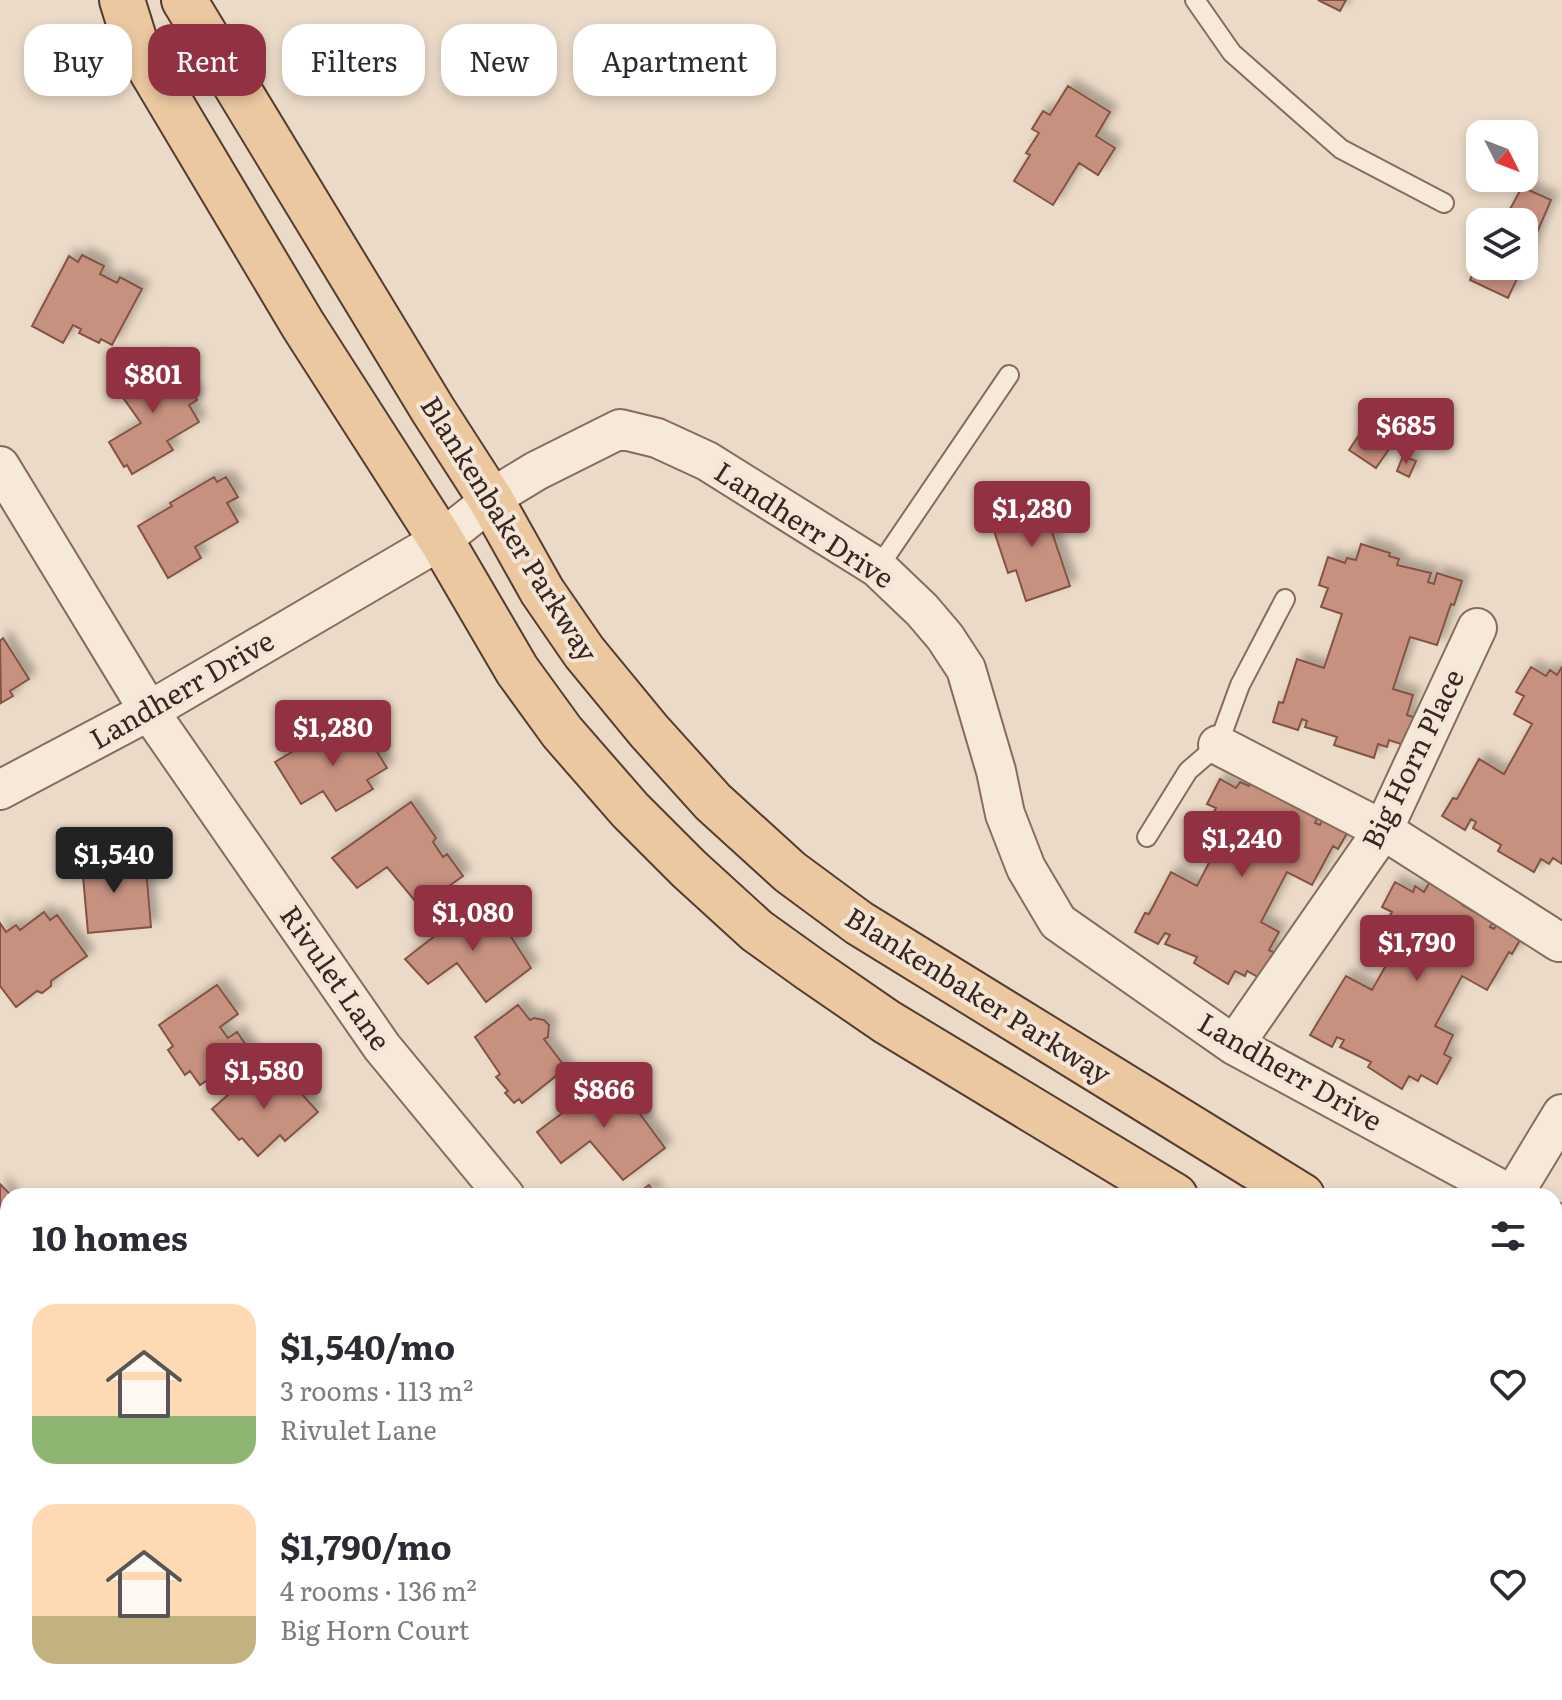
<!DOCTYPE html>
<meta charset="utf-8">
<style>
:root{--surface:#fff;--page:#f7f7f7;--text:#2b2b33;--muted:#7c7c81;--accent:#913141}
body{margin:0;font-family:Literata,serif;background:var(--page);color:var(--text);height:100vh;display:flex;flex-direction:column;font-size:30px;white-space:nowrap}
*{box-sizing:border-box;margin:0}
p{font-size:26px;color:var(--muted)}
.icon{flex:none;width:44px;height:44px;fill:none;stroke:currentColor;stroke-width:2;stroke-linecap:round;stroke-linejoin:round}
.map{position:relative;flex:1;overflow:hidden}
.details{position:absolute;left:0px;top:1188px;width:1562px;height:512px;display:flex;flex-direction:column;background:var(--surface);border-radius:24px 24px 0 0;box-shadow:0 4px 12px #0003}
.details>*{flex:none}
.hud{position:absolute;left:24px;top:24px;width:800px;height:72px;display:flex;gap:16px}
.needle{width:52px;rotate:132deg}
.fabs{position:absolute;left:1466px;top:120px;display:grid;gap:16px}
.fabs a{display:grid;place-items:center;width:72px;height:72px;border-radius:16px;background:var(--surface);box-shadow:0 4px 12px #0003;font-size:40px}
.price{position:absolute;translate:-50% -68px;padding:0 18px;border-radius:8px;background:var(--accent);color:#fff;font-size:26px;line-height:52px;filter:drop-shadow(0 2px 4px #0008)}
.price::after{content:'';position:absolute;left:50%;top:48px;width:24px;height:18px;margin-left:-12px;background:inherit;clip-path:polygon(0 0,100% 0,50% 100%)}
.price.selected{background:#222;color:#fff}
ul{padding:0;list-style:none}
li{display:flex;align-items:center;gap:24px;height:200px;padding:0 32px}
li span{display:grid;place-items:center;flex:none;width:224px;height:160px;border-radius:24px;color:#555}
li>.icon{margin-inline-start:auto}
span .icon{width:96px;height:96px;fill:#fffc;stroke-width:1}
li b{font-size:34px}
h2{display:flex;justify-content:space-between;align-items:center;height:96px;padding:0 32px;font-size:34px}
.pill{padding:0 28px;border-radius:24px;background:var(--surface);box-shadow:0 4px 12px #0003;font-size:28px;line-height:72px}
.pill.selected{background:var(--accent);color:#fff}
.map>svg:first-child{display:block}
.building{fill:#c7917f;stroke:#835345;stroke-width:2;filter:url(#shadow)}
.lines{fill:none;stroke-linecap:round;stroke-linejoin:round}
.lane-casing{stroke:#866c5d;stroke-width:22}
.street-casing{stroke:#866c5d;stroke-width:42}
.primary-casing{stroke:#543c31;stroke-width:48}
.lane{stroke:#f7e9d9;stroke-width:18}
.street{stroke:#f7e9d9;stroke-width:38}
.primary{stroke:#ecc8a1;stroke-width:44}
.labels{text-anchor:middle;stroke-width:8;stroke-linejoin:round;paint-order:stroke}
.street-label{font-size:28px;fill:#372720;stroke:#f3e6d6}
</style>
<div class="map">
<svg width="1562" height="1700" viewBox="0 0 1562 1700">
<defs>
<filter id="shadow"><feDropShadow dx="7" dy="-7" stdDeviation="4" flood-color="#0004"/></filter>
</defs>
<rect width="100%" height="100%" fill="#ebdac7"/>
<!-- building -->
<path class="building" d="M1318 0H1346L1340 11Z
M1068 86 1110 112 1096 136 1115 148 1098 175 1079 163 1053 205 1014 181 1030 155 1026 153 1039 133 1032 129 1043 111 1050 115Z
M1522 187 1551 200 1524 263V222H1503Z
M82 255 104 266 100 274 117 283 120 277 142 289 112 345 101 339 99 343 79 333 81 329 73 325 63 343 32 326 69 256 78 262Z
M1480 257V266H1523L1508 298 1470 280Z
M159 359 169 377 177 372 188 392 191 389 197 400 189 405 199 422 167 441 173 450 132 474 127 465 124 467 109 442 141 423 114 385Z
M1364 428 1391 446 1376 468 1349 450Z
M1403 456 1416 461 1409 477 1397 471Z
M214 477 217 482 226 477 238 497 227 503 238 522 195 547 201 558 168 578 138 526 172 506 170 503Z
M1050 500 1058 523 1050 526 1070 586 1026 601 1016 570 1008 573 990 519Z
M1361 544 1390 553 1389 556 1399 559 1397 565 1431 573 1428 582 1434 584 1437 573 1462 581 1454 605 1451 604 1437 645 1410 637 1393 689 1413 695 1407 715 1416 718 1407 746 1389 740 1387 747 1378 744 1374 758 1334 745 1337 737 1305 727 1307 721 1302 719 1298 730 1273 722 1279 702 1283 703 1297 659 1324 668 1342 614 1321 607 1328 588 1319 585 1328 557 1345 563 1347 558 1356 560Z
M3 638 29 679 10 691 13 696 1 703 0 641Z
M1531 667 1546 676 1550 670 1557 675 1562 667V864L1553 858 1549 864 1541 859 1534 872 1498 851 1501 845 1473 828 1476 822 1471 819 1465 830 1442 816 1453 798 1457 799 1479 759 1504 774 1532 724 1514 714 1524 696 1516 692Z
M342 728 346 736 350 733 354 739 365 732 387 768 367 780 373 789 336 811 323 791 301 804 275 762 310 741 313 745Z
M1256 773 1319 815 1315 823 1320 825 1325 815 1350 828 1338 849 1333 846 1312 885 1287 872 1261 922 1279 932 1269 950 1277 954 1263 980 1247 971 1245 976 1235 971 1228 984 1194 963 1197 957 1165 944 1170 935 1165 933 1158 944 1135 932 1145 913 1149 914 1171 872 1197 886 1223 836 1206 827 1216 808 1207 804 1220 779 1236 788 1240 782 1249 786Z
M411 802 436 838 433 842 443 857 447 854 463 876 420 907 387 867 357 888 332 858Z
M114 850 117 877 125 876 124 870 146 868 151 927 88 933 81 853Z
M1432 878 1467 897 1462 905 1480 915 1482 911 1495 919 1490 927 1494 929 1500 919 1524 933 1512 954 1509 952 1487 990 1462 976 1435 1026 1453 1035 1444 1054 1451 1058 1437 1084 1421 1075 1418 1081 1409 1076 1402 1089 1368 1067 1371 1062 1340 1047 1344 1040 1337 1037 1332 1047 1310 1035 1346 976 1372 990 1400 941 1381 931 1392 912 1382 907 1395 882 1413 892 1415 886 1424 892Z
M480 901 505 935 508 932 531 968 486 1002 457 963 428 984 405 959Z
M44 912 50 920 57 915 87 956 51 981V986L42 993 37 991 16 1007 0 986V923L6 932 16 925 20 930Z
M217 985 238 1014 220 1027 228 1038 237 1032 250 1051 200 1085 190 1071 185 1075 168 1050 173 1046 159 1025Z
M518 1005 530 1020 534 1018 544 1020 549 1025 548 1037 544 1039 566 1068 522 1103 519 1099 514 1103 505 1093 508 1091 496 1077 500 1074 475 1037Z
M261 1066 276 1083 270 1088 275 1094 290 1081 318 1112 285 1141 280 1135 258 1156 242 1138 239 1140 212 1109Z
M612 1076 665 1148 623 1180 590 1141 561 1163 537 1132Z
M0 1184 12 1196H8V1200L0 1208Z
M649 1185 657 1196H634Z
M1554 1596 1562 1601 1559 1606 1562 1608V1640L1554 1653Z
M8 1601V1639L0 1630V1608Z
M52 1692H151L143 1700H60Z
M399 1692H470L461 1700H398L395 1696Z
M719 1692H782L777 1700H714Z
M1104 1692H1164L1166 1699 1177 1695 1179 1700H1112L1111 1696 1106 1699Z"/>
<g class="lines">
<!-- lane casing -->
<g class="lane-casing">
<path id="lane" d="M1195 0 1232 53 1341 149 1444 203
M878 568 1009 375
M1147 837 1188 771 1218 745 1240 685 1285 599"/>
</g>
<!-- street casing -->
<g class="street-casing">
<path id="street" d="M0 466 149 711 382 1047 505 1196
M1218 745 1383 830 1559 942
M0 790 149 711 441 540 503 491 536 471 620 429 657 438 707 461 878 568 922 610 945 637 966 669 996 771 1005 814 1026 868 1058 922 1234 1045 1513 1196
M1234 1045 1383 830 1477 628
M1513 1195 1562 1114
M1554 1222 1562 1227
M0 1393 8 1402
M284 1692 292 1700
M1347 1692 1359 1700
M595 1700 603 1692"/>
</g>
<!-- primary casing -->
<g class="primary-casing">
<path id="primary" d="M122 0 136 45 303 325 441 540 517 670 562 732 630 810 689 869 757 931 810 969 887 1022 1175 1196
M184 0 433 410 491 500 542 591 584 652 649 731 713 802 790 872 859 923 1302 1196
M1554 1349 1562 1354
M1554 1427 1562 1432"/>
</g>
<!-- lane -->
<use href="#lane" class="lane"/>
<!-- street -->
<use href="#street" class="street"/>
<!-- primary -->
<use href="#primary" class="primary"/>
</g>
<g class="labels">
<!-- street labels -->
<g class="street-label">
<text transform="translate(804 525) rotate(33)" y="10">Landherr Drive</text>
<text transform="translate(509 529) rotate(58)" y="10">Blankenbaker Parkway</text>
<text transform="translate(182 690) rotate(-30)" y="10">Landherr Drive</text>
<text transform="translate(1413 759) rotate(-64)" y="10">Big Horn Place</text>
<text transform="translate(335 978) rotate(55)" y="10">Rivulet Lane</text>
<text transform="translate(978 996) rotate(32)" y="10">Blankenbaker Parkway</text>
<text transform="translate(1290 1072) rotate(30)" y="10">Landherr Drive</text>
</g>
</g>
</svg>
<div class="fabs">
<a><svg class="needle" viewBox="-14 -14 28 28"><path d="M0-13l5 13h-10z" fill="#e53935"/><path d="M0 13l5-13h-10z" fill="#7c7c81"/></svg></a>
<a><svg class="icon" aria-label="layers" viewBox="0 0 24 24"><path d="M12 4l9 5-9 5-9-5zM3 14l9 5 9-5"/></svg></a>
</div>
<b class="price" style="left:153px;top:415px">$801</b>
<b class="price" style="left:1406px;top:466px">$685</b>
<b class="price" style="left:1032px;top:549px">$1,280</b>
<b class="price" style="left:333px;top:768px">$1,280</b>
<b class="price" style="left:1242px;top:879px">$1,240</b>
<b class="price selected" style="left:114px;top:895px">$1,540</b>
<b class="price" style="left:473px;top:953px">$1,080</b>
<b class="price" style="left:1417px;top:983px">$1,790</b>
<b class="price" style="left:264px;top:1111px">$1,580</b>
<b class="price" style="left:604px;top:1130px">$866</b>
<div class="hud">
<a class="pill">Buy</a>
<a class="pill selected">Rent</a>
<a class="pill">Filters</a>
<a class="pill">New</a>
<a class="pill">Apartment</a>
</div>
<section class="details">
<h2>10 homes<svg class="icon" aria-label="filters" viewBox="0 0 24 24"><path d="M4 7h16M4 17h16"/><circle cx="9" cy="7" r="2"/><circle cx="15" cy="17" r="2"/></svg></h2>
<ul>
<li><span style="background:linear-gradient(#ffd9b3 70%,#8fb573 0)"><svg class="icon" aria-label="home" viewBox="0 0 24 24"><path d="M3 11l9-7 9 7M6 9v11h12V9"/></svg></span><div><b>$1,540/mo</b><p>3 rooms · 113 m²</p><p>Rivulet Lane</p></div><svg class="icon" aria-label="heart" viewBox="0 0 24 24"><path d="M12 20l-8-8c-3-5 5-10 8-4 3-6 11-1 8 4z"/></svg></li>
<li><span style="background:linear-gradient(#ffd9b3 70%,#c2b280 0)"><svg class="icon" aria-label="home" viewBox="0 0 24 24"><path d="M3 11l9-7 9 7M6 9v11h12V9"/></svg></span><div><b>$1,790/mo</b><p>4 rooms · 136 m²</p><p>Big Horn Court</p></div><svg class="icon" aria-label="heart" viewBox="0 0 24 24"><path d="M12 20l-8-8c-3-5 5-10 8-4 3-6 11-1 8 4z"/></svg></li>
</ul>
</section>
</div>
